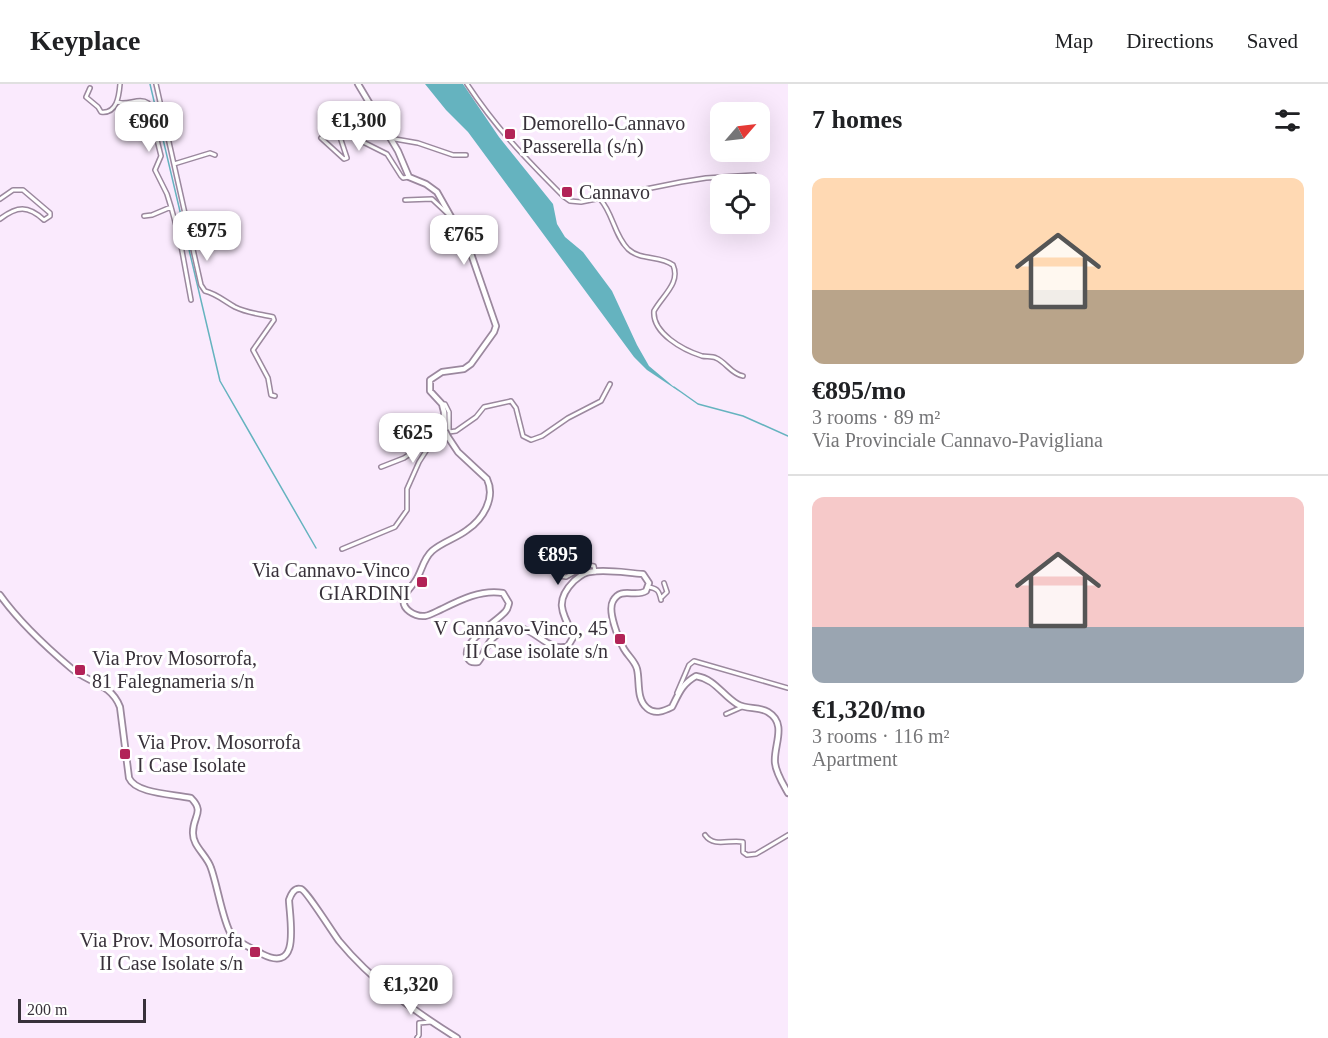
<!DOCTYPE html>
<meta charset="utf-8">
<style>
:root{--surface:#fff;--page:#f2f2f2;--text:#202124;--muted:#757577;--line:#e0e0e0;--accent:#111827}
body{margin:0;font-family:"Times New Roman",serif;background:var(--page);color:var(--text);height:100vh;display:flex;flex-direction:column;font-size:22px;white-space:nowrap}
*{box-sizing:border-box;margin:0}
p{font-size:20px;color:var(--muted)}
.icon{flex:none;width:33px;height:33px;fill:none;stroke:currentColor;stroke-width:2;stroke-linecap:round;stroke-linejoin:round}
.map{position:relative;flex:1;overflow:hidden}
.side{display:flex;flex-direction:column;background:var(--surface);width:540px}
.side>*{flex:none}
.needle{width:39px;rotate:62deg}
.fabs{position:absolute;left:710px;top:18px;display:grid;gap:12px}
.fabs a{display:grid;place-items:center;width:60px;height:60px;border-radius:12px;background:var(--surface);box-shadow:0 6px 24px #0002;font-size:30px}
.scale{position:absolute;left:18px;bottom:15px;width:128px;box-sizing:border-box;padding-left:6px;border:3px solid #38313a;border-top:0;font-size:16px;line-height:21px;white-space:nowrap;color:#38313a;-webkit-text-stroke:4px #fff;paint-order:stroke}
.price{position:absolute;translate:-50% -51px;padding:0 14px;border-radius:12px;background:#fff;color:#222;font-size:20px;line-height:39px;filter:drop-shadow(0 2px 3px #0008)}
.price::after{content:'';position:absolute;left:50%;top:36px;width:18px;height:14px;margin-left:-9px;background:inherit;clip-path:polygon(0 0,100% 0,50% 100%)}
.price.active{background:var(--accent);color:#fff}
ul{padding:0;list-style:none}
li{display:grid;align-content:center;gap:12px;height:318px;padding:0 24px}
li+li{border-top:2px solid var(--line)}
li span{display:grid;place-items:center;height:186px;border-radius:12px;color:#555}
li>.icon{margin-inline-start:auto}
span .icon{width:108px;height:108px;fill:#fffc;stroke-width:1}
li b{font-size:26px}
h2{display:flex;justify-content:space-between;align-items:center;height:72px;padding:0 24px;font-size:26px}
header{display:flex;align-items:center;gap:36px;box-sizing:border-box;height:84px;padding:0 30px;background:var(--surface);border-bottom:2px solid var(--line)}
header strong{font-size:28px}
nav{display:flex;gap:33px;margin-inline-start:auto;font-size:21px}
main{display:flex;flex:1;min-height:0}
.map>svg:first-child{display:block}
.water{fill:#65b3bf}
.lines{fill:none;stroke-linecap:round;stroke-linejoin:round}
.stream{stroke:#65b3bf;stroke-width:1.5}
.street-casing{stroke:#9b889e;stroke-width:6}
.secondary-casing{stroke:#9b889e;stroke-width:8}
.street{stroke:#fff;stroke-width:3}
.secondary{stroke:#fff;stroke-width:4.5}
.secondary-bridge-casing{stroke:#9b889e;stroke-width:8;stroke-linecap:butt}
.secondary-bridge{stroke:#fff;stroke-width:4.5}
.poi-dot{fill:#b22357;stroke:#fff;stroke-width:2}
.labels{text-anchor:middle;stroke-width:6;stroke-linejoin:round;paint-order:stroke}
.poi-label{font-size:20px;fill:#38313a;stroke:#fff;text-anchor:start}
</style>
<header>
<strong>Keyplace</strong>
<nav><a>Map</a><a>Directions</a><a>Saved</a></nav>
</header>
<main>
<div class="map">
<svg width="788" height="954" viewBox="0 0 788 954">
<rect width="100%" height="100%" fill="#faeafd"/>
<!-- water -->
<path class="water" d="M425 0H463L499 53 553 120 557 140 565 153 583 168 612 207 637 261 649 282 680 308 647 286 634 273 468 48 446 26Z"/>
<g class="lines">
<!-- stream -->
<path class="stream" d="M150 0 220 297 316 464
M674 303 698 320 743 332 788 352"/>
<!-- street casing -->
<g class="street-casing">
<path id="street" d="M156 0 201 201 205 207C217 210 224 217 235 223 247 229 260 230 273 233L274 236 253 266 268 294 271 311 275 312
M467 0C496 44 526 75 563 112L570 117 581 118 681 98 706 94 754 91
M90 4 86 13 98 23 101 28C117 30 119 12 120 0
M117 18C127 22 139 13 148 19L161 72 155 86 167 110 171 123 152 131 144 132
M321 54 344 75 347 74 334 35 336 32 343 35 352 51 357 55 387 70 401 92 403 94 409 93
M389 54 418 59 453 71H466
M174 80 210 69 215 71
M0 115 13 106H23L50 129V132L44 136C28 121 17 122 0 135
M600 115C613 129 614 151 628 165 641 177 660 171 673 181 681 199 662 212 654 227 652 249 683 266 702 272 706 273 712 272 716 274 726 278 731 290 743 292
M405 116 432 115 448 130
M171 123 180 156 191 216
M449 348 456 347 476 333 484 323 511 317 516 324 523 352 531 356 542 352 568 334 601 317 610 300
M381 383 404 374 434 354
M342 465 395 443 407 426V405L419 378 435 353 449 348V328L445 320H442
M528 480 539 475 559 492 566 493 588 481 594 482 595 488
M649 503C658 505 659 507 661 516
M662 513 667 508 664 499
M677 609 689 581 694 577 788 604
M726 630 742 623
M705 751C714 764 730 755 743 758V768L747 771 756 770 788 751
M417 954 419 951V939L431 938"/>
</g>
<!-- secondary casing -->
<g class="secondary-casing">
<path id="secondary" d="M358 0 398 67 409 93 426 100 437 108 450 131 469 164 496 242 494 248 471 280 464 285 442 288 430 296V307L442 320 444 328 445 347
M448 353 458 368 487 395C496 414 483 435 467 446 457 454 442 458 432 467 422 476 422 489 414 499 411 503 405 509 404 514 401 525 415 533 425 532 431 531 437 527 442 525 460 516 482 505 503 509L509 519C508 523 508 525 505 528 496 538 464 556 467 571 468 578 472 579 478 578 484 571 486 561 493 554 527 522 542 572 568 562L574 552C562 529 554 517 574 497 579 493 584 488 590 488 607 485 626 489 643 490L649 499 646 507C635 514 621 502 613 517 607 527 619 556 624 565 628 572 635 577 637 585 640 597 636 615 647 624 655 631 664 627 672 623 679 609 682 600 696 592 715 595 722 611 737 620 747 626 758 622 768 628 788 640 773 662 775 679 776 689 783 700 788 709
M0 511C20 539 45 562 71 584 88 599 111 599 120 623L129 694C136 710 174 710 191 714 205 728 193 732 193 748 192 762 207 771 211 784 217 800 223 838 231 850 239 860 252 864 262 870 301 890 290 838 289 816 291 810 294 803 301 805 306 806 333 849 339 857 372 897 414 927 457 954"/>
</g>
<!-- street -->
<use href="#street" class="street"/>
<!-- secondary -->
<use href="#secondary" class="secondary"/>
<!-- secondary-bridge casing -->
<g class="secondary-bridge-casing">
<path id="secondary-bridge" d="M445 347 448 353"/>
</g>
<!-- secondary-bridge -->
<use href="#secondary-bridge" class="secondary-bridge"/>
</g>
<!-- markers -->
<g class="poi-dot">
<rect x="504" y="44" width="12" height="12" rx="3"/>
<rect x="561" y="102" width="12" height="12" rx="3"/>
<rect x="416" y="492" width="12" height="12" rx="3"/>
<rect x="614" y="549" width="12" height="12" rx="3"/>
<rect x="74" y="580" width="12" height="12" rx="3"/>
<rect x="119" y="664" width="12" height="12" rx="3"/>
<rect x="249" y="862" width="12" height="12" rx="3"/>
</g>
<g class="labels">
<!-- poi labels -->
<g class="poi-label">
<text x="522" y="46">Demorello-Cannavo<tspan x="522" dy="23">Passerella (s/n)</tspan></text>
<text x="579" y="115">Cannavo</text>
<text x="410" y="493" text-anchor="end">Via Cannavo-Vinco<tspan x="410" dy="23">GIARDINI</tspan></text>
<text x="608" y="551" text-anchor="end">V Cannavo-Vinco, 45<tspan x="608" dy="23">II Case isolate s/n</tspan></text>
<text x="92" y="581">Via Prov Mosorrofa,<tspan x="92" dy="23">81 Falegnameria s/n</tspan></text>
<text x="137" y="665">Via Prov. Mosorrofa<tspan x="137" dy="23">I Case Isolate</tspan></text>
<text x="243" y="863" text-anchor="end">Via Prov. Mosorrofa<tspan x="243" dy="23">II Case Isolate s/n</tspan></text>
</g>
</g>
</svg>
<div class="fabs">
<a><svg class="needle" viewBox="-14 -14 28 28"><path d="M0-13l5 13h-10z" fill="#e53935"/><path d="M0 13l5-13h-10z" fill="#757577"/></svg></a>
<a><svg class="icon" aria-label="locate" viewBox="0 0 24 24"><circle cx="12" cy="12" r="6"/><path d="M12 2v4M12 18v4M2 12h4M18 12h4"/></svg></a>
</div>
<div class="scale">200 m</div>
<b class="price" style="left:359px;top:68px">€1,300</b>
<b class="price" style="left:149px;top:69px">€960</b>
<b class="price" style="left:207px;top:178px">€975</b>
<b class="price" style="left:464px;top:182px">€765</b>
<b class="price" style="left:413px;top:380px">€625</b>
<b class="price active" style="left:558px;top:502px">€895</b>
<b class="price" style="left:411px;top:932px">€1,320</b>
</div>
<section class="side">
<h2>7 homes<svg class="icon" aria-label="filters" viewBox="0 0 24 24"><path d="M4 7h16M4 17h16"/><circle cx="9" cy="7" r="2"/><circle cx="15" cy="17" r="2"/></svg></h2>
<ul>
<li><span style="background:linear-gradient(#ffd9b3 60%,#b9a48a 0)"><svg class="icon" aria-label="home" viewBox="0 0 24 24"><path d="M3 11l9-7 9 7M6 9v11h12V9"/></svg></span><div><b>€895/mo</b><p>3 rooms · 89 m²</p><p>Via Provinciale Cannavo-Pavigliana</p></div></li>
<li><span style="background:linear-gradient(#f6c9c9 70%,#9aa5b1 0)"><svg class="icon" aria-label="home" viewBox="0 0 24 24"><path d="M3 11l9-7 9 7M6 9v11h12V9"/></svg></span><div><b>€1,320/mo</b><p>3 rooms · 116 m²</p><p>Apartment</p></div></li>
</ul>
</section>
</main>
